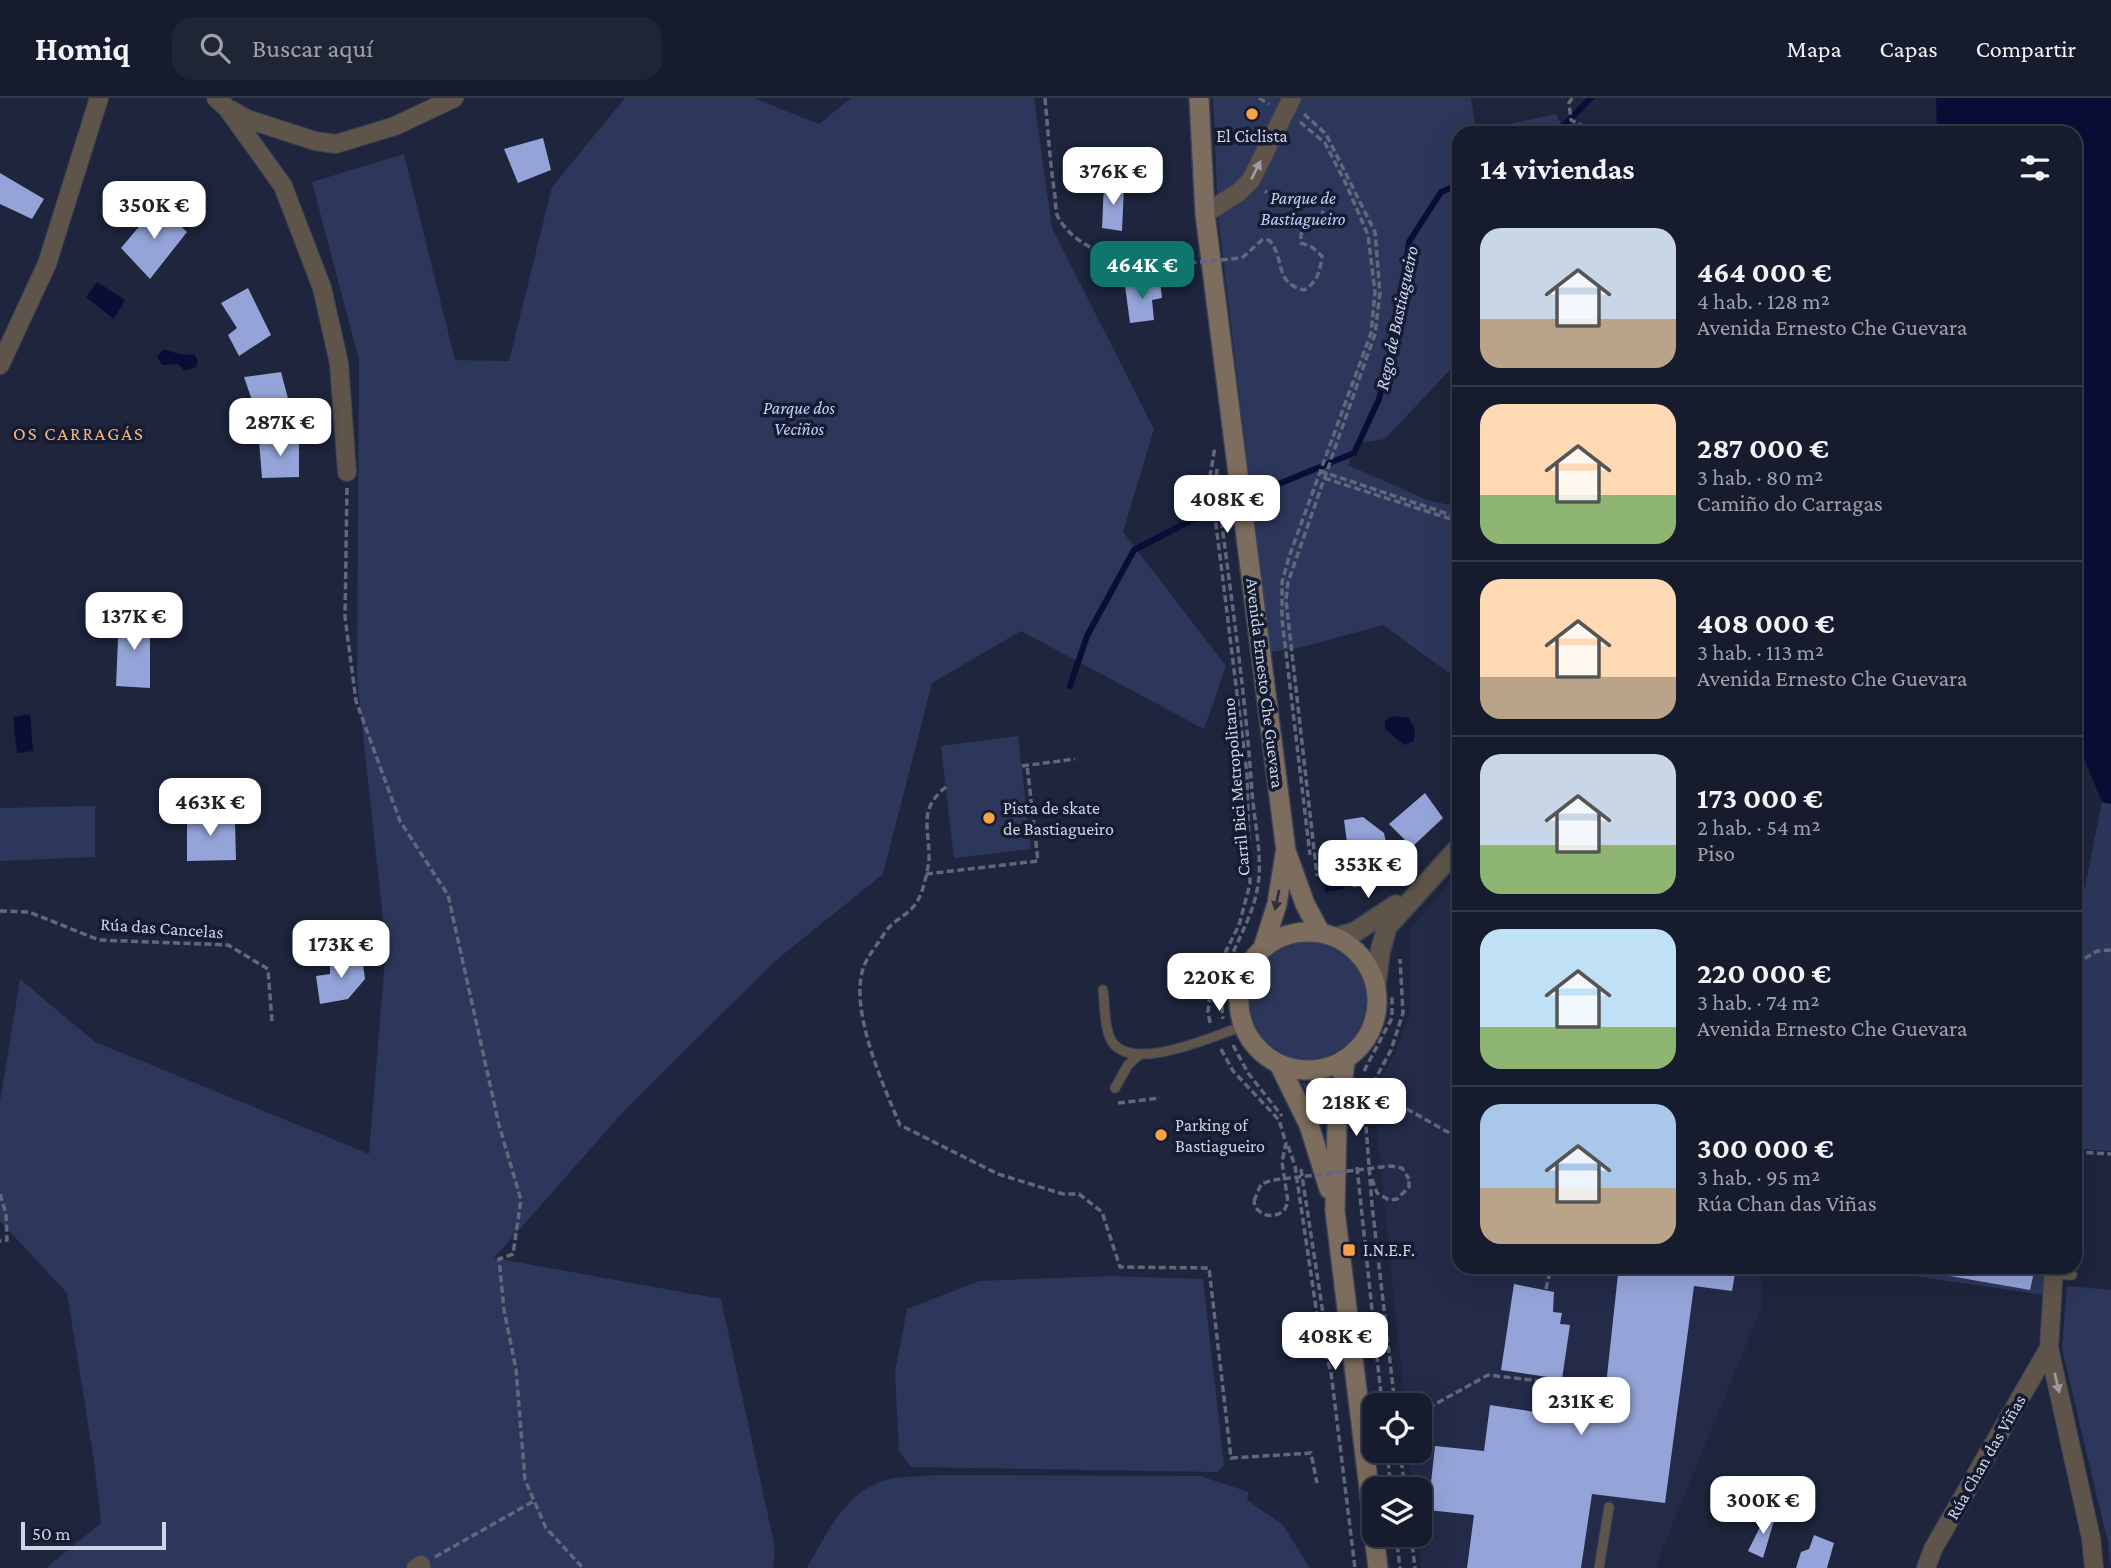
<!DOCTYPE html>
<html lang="es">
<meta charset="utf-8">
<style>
:root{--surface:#161c2d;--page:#1f2535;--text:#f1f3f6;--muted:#9ea1aa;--line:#353a49;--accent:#0f766e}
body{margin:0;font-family:"Crimson Pro",serif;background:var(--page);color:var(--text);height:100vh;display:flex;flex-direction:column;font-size:26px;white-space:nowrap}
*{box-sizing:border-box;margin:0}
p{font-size:23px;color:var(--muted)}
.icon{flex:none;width:38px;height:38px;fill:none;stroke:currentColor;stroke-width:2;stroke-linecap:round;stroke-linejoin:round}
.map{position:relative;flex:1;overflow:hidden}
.panel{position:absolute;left:1452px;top:28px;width:630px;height:1148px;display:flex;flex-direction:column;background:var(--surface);border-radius:21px;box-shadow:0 7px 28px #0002,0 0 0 2px var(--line)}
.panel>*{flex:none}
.tools{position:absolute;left:1362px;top:1295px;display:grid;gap:14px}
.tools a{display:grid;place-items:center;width:70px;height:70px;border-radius:14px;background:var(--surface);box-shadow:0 7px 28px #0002,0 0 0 2px var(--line);font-size:35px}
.scale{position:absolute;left:21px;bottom:18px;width:145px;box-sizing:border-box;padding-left:7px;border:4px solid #d0d5e4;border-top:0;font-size:19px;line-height:24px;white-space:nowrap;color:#d0d5e4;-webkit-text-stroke:5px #151b31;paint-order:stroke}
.price{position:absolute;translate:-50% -60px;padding:0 16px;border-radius:14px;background:#fff;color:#222;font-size:23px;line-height:46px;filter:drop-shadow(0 2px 4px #0008)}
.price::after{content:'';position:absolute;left:50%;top:42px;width:21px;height:16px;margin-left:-10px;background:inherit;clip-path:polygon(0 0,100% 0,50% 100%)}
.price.selected{background:var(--accent);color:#fff}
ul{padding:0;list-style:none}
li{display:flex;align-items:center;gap:21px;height:175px;padding:0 28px}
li+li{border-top:2px solid var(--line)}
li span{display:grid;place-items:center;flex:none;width:196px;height:140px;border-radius:21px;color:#555}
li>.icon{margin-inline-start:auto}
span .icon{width:84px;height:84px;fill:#fffc;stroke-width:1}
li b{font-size:30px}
h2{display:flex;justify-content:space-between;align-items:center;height:84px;padding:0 28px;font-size:30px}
header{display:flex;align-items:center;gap:42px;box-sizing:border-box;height:98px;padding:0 35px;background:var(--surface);border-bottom:2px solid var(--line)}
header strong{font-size:33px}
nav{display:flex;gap:38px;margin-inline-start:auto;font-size:24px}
.search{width:490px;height:63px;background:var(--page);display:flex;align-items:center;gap:18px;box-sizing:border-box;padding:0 24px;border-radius:21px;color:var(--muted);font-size:26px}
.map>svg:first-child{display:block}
.built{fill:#232b49}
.green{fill:#2d375b}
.water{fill:#090e36}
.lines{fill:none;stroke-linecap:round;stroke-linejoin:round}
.stream{stroke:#090e36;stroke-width:6}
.building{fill:#94a4d8}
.service-casing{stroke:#3a4157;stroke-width:11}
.minor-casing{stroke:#3a4157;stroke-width:20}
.tertiary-casing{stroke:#3a4157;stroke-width:22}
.secondary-casing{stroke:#3a4157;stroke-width:22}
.path{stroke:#61687c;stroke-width:3.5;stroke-dasharray:7 3.5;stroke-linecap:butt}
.service{stroke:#5e544a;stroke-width:9}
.minor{stroke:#5e544a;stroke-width:18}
.tertiary{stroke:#5e544a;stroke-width:19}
.secondary{stroke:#7d6d5e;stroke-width:19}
.path-bridge{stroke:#61687c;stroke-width:3.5;stroke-dasharray:7 3.5;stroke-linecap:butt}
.oneway{fill:#9d9b9f}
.oneway2{fill:#2f303c}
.poi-dot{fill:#f7a149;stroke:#151b31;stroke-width:2.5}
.labels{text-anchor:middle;stroke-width:7;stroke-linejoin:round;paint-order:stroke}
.poi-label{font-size:18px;fill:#d0d5e4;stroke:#151b31;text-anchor:start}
.park-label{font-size:18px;font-style:italic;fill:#c2d0fd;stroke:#151b31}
.street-label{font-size:18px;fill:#d0d5e4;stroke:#151b31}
.water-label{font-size:19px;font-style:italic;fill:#cdd7f5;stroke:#151b31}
.neighbourhood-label{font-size:19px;letter-spacing:2px;fill:#f1b57d;stroke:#151b31}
</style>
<header>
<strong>Homiq</strong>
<div class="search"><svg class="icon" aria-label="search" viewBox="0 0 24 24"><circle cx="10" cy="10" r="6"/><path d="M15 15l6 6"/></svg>Buscar aquí</div>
<nav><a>Mapa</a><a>Capas</a><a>Compartir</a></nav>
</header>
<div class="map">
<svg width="2111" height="1470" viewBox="0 0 2111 1470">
<rect width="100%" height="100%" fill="#1e253c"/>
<!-- built -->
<path class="built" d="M1459 772 1460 1169H1760L1763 1206 1656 1467 1661 1470H1421L1418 1437 1419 1391H1413L1409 1353H1419V1307H1405L1375 1015 1378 986 1395 956 1409 918V833Z"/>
<!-- green -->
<path class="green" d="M625 0H753L819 26 851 0H1034L1052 130 1154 331 1123 434 1226 568 1204 631 1021 533 932 585 883 776 775 863 624 1013 494 1160 721 1201 775 1450 773 1470H46L101 1425 94 1363 67 1195 0 1123V1004L20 881 95 944 369 1056 386 849 357 582 359 262 312 84 404 56 455 262 509 263 552 89Z
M1213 0H1471L1476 33 1556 16 1565 35H1460L1459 262 1385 341 1358 345 1348 367 1427 402 1459 409V582L1383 527 1299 550 1270 554 1218 118Z
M1018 638 1031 751 954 760 941 648Z
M2102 704 2111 706V1053L2076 1051V833Z
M95 708V759L0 763V710Z
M1250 903a58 58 0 1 1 116 0a58 58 0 1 1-116 0Z
M1302 985H1330L1322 1029Z
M1852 1169H2044V1197Z
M1111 1178 1203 1181 1224 1367 1217 1374 911 1369 899 1353 895 1274 907 1211 979 1183Z
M2067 1188 2111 1192V1470L2108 1445 2062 1251Z
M934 1377 1200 1378 1249 1394 1247 1402 1283 1427 1310 1470H807C826 1436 845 1395 885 1382 899 1378 918 1379 934 1377Z"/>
<!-- water -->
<path class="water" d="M1936 0H2111V706L2102 704 2076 641V35H1937Z
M97 184 125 202 114 221 86 199Z
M163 251 179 256 195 257 198 263 196 269 185 273 178 266 163 267 157 259Z
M30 616 33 653 17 655 13 619Z
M1392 618 1409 620 1415 631 1414 643 1404 647 1385 631V623Z
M1339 757 1344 791 1325 794 1322 761Z"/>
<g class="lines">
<!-- stream -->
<path class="stream" d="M1556 35 1591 0
M1070 588 1087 538 1134 452 1198 419 1354 355 1379 301 1397 227 1409 144 1441 94 1460 86"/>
</g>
<!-- building -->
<path class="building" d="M543 40 551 72 518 85 504 51Z
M0 75 44 101 32 121 0 106Z
M1104 86 1124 88 1122 133 1102 130Z
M158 106 187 134 150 181 121 150Z
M1160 183 1162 200 1152 202 1154 222 1130 225 1125 188Z
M248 190 271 237 239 258 228 237 237 230 221 205Z
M281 274 290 308 257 317 244 279Z
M299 339V379L262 380 259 342Z
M119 518 150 519V590L116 588Z
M1425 695 1443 720 1412 749 1389 726Z
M187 710 207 711V722L235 723 236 762 187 763Z
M1363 719 1384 735 1392 772 1370 775 1373 787 1353 789 1344 722Z
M362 858 365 881 348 901 320 906 316 878 330 876V861Z
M1639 1169H1736L1732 1193 1694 1188 1665 1405 1592 1396 1581 1470H1467L1474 1417 1428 1412 1435 1348 1484 1353 1490 1307 1602 1324 1618 1176 1638 1178Z
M1945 1169H2009L2034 1174 2030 1192 1944 1177Z
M1514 1186 1554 1194 1553 1214 1562 1215 1560 1226 1570 1227 1562 1281 1501 1272Z
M1768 1413 1776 1416 1763 1460 1748 1453Z
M1814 1437 1834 1445 1827 1470H1796L1801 1454 1809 1451Z"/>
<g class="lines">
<!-- service casing -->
<g class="service-casing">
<path id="service" d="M1103 892C1105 906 1104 927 1110 940 1127 978 1213 938 1241 929
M1115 990 1128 967 1139 957
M2054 1176 2072 1177
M1599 1470 1609 1409"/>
</g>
<!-- minor casing -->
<g class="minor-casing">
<path id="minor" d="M216 0 227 10 283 88 322 190 339 265 347 374
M231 12 247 21 315 43 336 46 395 28 454 0
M1205 116 1239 94 1251 82 1292 0
M0 267 47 166 99 0
M2054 1169 2049 1250 2091 1440 2094 1470
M416 1470 421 1467
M1926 1470 1933 1451 2049 1250"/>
</g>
<!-- tertiary casing -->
<g class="tertiary-casing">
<path id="tertiary" d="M1337 839 1355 834 1396 807
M1376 886 1380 854 1387 829 1460 748"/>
</g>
<!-- secondary casing -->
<g class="secondary-casing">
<path id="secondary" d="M1199 0 1205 116 1286 753 1305 806 1320 834
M1239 903a69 69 0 1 1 138 0a69 69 0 1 1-138 0Z
M1263 850 1277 806 1285 756
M1345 964 1337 1027 1335 1113 1374 1431
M1280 968 1309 1027 1329 1091
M1374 1437 1378 1470"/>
</g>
<!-- path -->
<path class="path" d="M1045 0C1048 33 1050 65 1055 98 1056 104 1055 114 1058 119 1079 158 1141 169 1179 166
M1259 0 1269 6
M1572 0 1569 5 1571 22 1597 35
M1304 16 1326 36 1375 134 1380 195 1375 236 1288 484 1286 502 1317 778
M1300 24 1325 45 1346 86 1368 137 1375 194 1371 235 1290 456 1282 484V521L1310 757
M1242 160 1262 142H1269C1286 161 1273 185 1304 192 1318 184 1320 172 1322 158L1312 149 1301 145V136L1321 121 1324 109C1309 95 1296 100 1278 103L1265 93
M1217 371 1216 381C1229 485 1245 589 1252 694 1254 721 1261 751 1259 779 1254 834 1215 860 1223 921
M1320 373 1460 420
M1324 380 1460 424
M347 390 345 519 356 603 400 723 448 797 499 1027 521 1102 513 1156 499 1161 504 1212 516 1271 525 1382 546 1430 583 1470
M1022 668 1075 661
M946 689C917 712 930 730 929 762 928 771 925 784 922 793 913 819 896 817 884 836 878 846 868 857 864 868 848 909 883 987 900 1027L998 1076 1063 1096H1079L1102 1114 1120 1169 1209 1170 1231 1360 1311 1355 1317 1385
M926 776 1038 763 1027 667
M0 813 29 814 99 842 228 847 268 871 272 924
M2076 866 2097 853 2111 852
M1210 925 1208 914 1211 883 1239 827 1250 786 1247 676 1210 378 1215 349
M1233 947 1248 975 1282 1018
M1221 951 1233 973 1279 1022 1286 1045 1282 1064 1288 1104 1284 1113C1273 1120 1264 1119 1255 1109L1254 1103
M1364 973 1392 920V896
M1370 990 1460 1041
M1118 1005 1160 1000
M1288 1048 1295 1068 1320 1237 1331 1274 1355 1470
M2076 1054 2111 1056
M1357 1069 1382 1307
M1301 1071 1326 1235 1330 1246
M1372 1081 1377 1095 1389 1102 1397 1101 1409 1089V1081
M0 1096 6 1116 7 1142 0 1143
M1546 1191 1551 1169
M1395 1307 1372 1107 1364 1002 1391 952 1403 915 1400 861
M1419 1315 1488 1277 1591 1289
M1387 1353 1391 1391
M1400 1353 1405 1391
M1396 1437 1400 1470
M1411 1437 1415 1470
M435 1459 534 1403"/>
<!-- service -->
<use href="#service" class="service"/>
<!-- minor -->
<use href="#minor" class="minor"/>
<!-- tertiary -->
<use href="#tertiary" class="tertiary"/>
<!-- secondary -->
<use href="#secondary" class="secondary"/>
<!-- path-bridge -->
<path class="path-bridge" d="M1179 166 1242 160
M1254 1103 1261 1086 1273 1082 1391 1068 1402 1070 1409 1081"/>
</g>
<!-- one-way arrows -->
<defs><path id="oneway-solid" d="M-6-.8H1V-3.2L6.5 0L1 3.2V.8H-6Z" transform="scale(1.75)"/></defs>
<g class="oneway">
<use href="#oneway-solid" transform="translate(1256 72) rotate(-63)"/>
<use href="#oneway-solid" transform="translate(2057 1285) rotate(77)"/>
</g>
<use class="oneway2" href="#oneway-solid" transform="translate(1277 802) rotate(102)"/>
<!-- markers -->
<g class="poi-dot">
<circle cx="1252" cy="16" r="7"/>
<circle cx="989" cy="720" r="7"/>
<circle cx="1161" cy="1037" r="7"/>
<rect x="1342" y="1145" width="14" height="14" rx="3.5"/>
</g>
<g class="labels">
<!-- poi labels -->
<g class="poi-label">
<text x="1252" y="44" text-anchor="middle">El Ciclista</text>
<text x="1003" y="716">Pista de skate<tspan x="1003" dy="21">de Bastiagueiro</tspan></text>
<text x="1175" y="1033">Parking of<tspan x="1175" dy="21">Bastiagueiro</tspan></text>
<text x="1363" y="1158">I.N.E.F.</text>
</g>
<!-- park labels -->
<g class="park-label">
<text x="1303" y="106">Parque de<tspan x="1303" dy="21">Bastiagueiro</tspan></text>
<text x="799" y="316">Parque dos<tspan x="799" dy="21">Veciños</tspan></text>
</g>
<!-- street labels -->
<g class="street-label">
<text transform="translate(1265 585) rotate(83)" y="6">Avenida Ernesto Che Guevara</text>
<text transform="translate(1236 689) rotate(-95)" y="6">Carril Bici Metropolitano</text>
<text transform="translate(162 830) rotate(4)" y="6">Rúa das Cancelas</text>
<text transform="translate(1986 1359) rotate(-60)" y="6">Rúa Chan das Viñas</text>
</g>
<!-- water labels -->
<g class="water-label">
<text transform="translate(1396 220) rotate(-78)" y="7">Rego de Bastiagueiro</text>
</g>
<!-- neighbourhood labels -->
<g class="neighbourhood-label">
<text x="79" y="342">OS CARRAGÁS</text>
</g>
</g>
</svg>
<div class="tools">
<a><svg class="icon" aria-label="locate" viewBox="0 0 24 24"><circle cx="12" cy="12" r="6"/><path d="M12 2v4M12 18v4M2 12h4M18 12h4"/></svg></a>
<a><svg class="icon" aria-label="layers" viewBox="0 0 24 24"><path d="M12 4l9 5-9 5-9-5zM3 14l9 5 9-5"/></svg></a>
</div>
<div class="scale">50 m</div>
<b class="price" style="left:1113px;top:109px">376K €</b>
<b class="price" style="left:154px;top:143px">350K €</b>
<b class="price selected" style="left:1142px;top:203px">464K €</b>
<b class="price" style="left:280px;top:360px">287K €</b>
<b class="price" style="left:1227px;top:437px">408K €</b>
<b class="price" style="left:134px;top:554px">137K €</b>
<b class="price" style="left:210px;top:740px">463K €</b>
<b class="price" style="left:1368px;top:802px">353K €</b>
<b class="price" style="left:341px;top:882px">173K €</b>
<b class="price" style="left:1219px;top:915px">220K €</b>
<b class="price" style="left:1356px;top:1040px">218K €</b>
<b class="price" style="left:1335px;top:1274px">408K €</b>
<b class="price" style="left:1581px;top:1339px">231K €</b>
<b class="price" style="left:1763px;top:1438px">300K €</b>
<section class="panel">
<h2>14 viviendas<svg class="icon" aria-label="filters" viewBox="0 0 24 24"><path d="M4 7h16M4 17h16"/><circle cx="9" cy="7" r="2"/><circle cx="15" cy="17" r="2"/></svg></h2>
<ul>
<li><span style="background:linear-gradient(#c9d6e8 65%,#b9a48a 0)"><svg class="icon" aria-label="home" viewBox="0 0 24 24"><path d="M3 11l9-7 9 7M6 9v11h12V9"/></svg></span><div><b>464 000 €</b><p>4 hab. · 128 m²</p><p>Avenida Ernesto Che Guevara</p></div></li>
<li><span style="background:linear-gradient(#ffd9b3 65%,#8fb573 0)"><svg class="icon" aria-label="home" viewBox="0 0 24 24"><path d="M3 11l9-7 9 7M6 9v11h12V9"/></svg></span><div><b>287 000 €</b><p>3 hab. · 80 m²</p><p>Camiño do Carragas</p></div></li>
<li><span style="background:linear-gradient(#ffd9b3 70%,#b9a48a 0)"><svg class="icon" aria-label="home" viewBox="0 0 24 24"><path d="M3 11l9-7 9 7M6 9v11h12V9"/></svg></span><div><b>408 000 €</b><p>3 hab. · 113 m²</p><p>Avenida Ernesto Che Guevara</p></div></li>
<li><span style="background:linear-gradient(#c9d6e8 65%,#8fb573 0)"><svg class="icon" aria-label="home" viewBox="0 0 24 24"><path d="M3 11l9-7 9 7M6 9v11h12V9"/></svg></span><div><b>173 000 €</b><p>2 hab. · 54 m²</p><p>Piso</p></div></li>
<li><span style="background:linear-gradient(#bfe0f5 70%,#8fb573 0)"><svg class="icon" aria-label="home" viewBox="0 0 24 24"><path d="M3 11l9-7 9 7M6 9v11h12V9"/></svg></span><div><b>220 000 €</b><p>3 hab. · 74 m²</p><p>Avenida Ernesto Che Guevara</p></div></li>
<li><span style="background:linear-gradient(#a9c7e8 60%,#b9a48a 0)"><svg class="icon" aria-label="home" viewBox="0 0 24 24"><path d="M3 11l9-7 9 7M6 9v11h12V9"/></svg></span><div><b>300 000 €</b><p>3 hab. · 95 m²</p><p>Rúa Chan das Viñas</p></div></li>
</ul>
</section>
</div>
